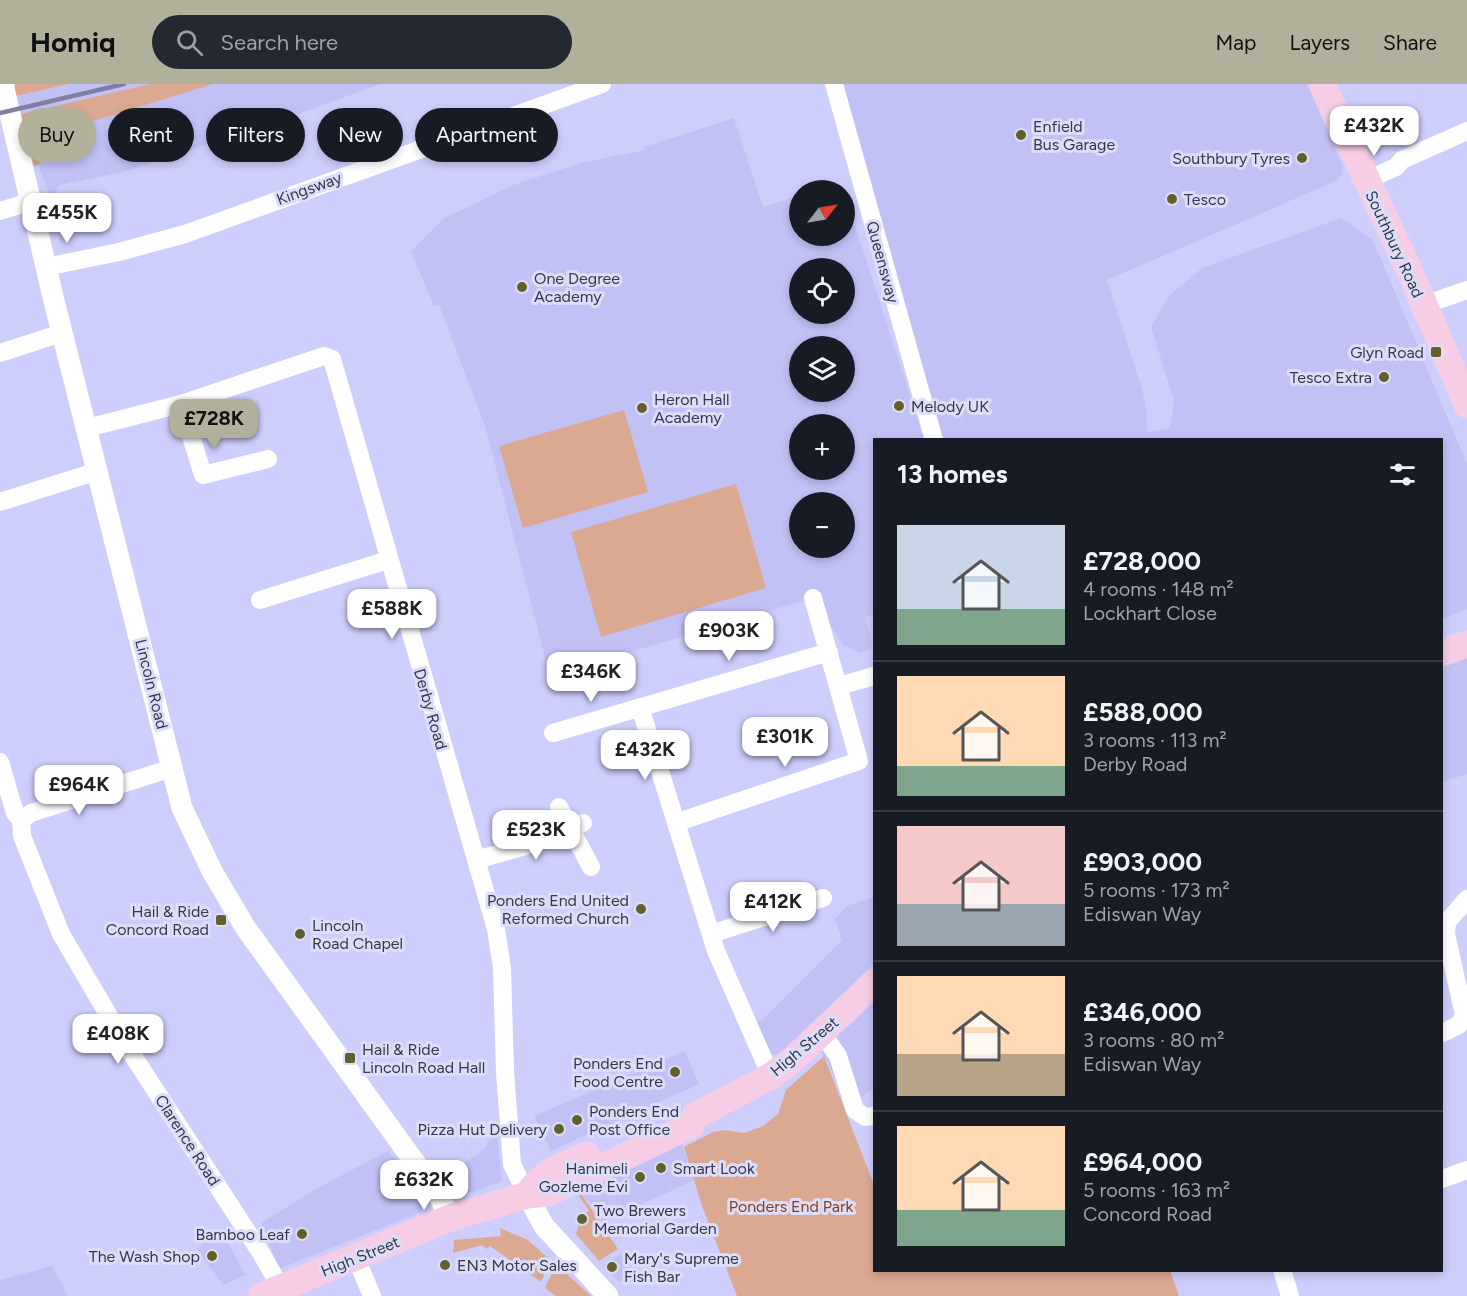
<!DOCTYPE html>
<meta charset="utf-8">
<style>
:root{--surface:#171b24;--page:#242831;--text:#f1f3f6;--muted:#9ea1a6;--line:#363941;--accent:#b1b09b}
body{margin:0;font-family:Figtree,sans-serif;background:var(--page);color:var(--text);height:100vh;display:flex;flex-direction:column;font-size:22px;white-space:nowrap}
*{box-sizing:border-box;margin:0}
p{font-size:20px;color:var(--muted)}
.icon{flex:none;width:33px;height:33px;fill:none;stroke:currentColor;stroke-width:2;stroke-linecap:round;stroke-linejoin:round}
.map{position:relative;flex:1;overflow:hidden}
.drawer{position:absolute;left:873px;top:354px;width:570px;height:834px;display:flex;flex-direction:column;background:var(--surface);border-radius:0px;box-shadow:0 3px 9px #0003}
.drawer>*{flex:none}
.hud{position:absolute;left:18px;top:24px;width:570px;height:54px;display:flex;gap:12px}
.needle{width:39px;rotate:59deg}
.controls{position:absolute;left:789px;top:96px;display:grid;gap:12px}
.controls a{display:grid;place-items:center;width:66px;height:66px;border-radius:50%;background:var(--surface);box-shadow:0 3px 9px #0003;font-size:30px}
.price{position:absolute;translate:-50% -51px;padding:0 14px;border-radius:12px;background:#fff;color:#222;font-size:20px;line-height:39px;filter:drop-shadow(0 2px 3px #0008)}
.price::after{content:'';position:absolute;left:50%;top:36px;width:18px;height:14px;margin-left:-9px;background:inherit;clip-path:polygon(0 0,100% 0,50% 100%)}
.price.current{background:var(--accent);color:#111}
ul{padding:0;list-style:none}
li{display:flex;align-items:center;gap:18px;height:150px;padding:0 24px}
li+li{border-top:2px solid var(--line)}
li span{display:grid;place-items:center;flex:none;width:168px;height:120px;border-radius:0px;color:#555}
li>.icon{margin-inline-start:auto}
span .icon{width:72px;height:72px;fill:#fffc;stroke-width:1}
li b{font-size:26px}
h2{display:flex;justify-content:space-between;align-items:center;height:72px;padding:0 24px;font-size:26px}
.pill{padding:0 21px;border-radius:27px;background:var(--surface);box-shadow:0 3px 9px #0003;font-size:21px;line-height:54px}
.pill.current{background:var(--accent);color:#111}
header{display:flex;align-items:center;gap:36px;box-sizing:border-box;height:84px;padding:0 30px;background:var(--accent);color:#111}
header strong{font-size:28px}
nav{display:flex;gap:33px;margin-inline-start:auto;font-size:21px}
.search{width:420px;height:54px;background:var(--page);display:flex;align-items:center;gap:15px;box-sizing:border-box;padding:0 21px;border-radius:33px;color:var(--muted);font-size:22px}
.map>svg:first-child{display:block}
.built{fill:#c1c1f6;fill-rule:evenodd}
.green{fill:#dba992}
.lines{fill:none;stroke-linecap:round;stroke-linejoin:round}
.minor{stroke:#fff;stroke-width:18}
.tertiary{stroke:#fff;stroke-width:21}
.primary{stroke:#f6cde4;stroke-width:27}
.rail{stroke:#7f7f9e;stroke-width:4.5}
.poi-dot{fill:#635f2b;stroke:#dcddf9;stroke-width:2}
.labels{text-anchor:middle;stroke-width:6;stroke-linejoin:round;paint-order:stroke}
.poi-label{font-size:16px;fill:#373749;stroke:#dcddf9;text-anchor:start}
.street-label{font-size:16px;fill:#373749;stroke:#dcddf9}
.park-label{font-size:16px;fill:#883e18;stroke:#dcddf9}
</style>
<header>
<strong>Homiq</strong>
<div class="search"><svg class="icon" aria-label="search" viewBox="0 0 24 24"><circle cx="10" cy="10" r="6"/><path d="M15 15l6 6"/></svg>Search here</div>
<nav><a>Map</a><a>Layers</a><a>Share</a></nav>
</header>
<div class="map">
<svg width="1467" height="1212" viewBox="0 0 1467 1212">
<rect width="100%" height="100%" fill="#cecefc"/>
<!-- built -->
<path class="built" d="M69 0H150L0 34V14Z
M213 0H381L265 42 122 88 60 101 51 115 23 42 35 50 55 49Z
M843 0H1307L1343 83 1342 90 1336 97 1107 196 1142 305 1147 328V348L1170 344 1174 317 1151 243 1169 212 1202 184 1341 134 1373 156 1467 380V525L1442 535V356L941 355Z
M734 34 763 123 799 112 800 152H844V107L924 355 874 356V530L865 533 872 559 870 565 860 569 843 561 829 539 819 512 550 592 485 342 439 221 434 222 411 167 443 135 513 101 584 78 645 66 644 63ZM800 184H844V230H800ZM800 262H844V308H800ZM800 340H844V386H800ZM800 418H844V464H800Z
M1467 571V690L1442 698V583Z
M874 813V879L785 970 771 971 756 939 762 936 842 856 835 835 847 822Z
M874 912V1004L846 1025 828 978 820 966Z
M685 967 699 1000 551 1067 534 1032Z
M497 1052 502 1097 472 1109 463 1107 448 1089 485 1065 490 1055Z
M681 1059 695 1096 602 1138 580 1106Z
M388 1067 424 1113 421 1128 279 1185 261 1139 321 1102Z
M221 1145 245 1191 223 1201 197 1165Z
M621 1170 630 1194 619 1198 603 1181Z
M52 1182 68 1212H0V1196Z"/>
<!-- green -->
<path class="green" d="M15 0H69L15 12Z
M150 0H213L55 49 35 50 24 43 40 80 34 83 20 30Z
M624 326 648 408 523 444 499 362Z
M736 400 766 504 601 553 571 448Z
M824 972 874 1101V1186L1170 1187 1179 1212H737L702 1122 684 1063 713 1048 725 1046 744 1049 763 1042 778 1030 786 1006Z
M580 1108 618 1165 599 1177 576 1150 581 1132 589 1127 579 1112Z
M500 1144 528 1156 550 1176 541 1198 490 1162 487 1165 482 1161 453 1169 454 1156 501 1152Z
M556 1180 591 1212H556L545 1204Z"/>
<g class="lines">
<!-- minor -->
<path class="minor" d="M834 0 934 356
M1365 97 1396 83 1402 76 1467 47
M0 127 30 118
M46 183 119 168 185 150 602 0
M1424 221 1467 206
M0 269 62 249
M181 320 203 391 268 375
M87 344 181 320 324 272 332 275 496 845 502 884 505 988 512 1080 527 1111
M0 418 98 387
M260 516 388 476
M839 602 874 592
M640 623 716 867 771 992
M553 649 829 568
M0 678 15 729 21 736 22 752 61 850 126 961 261 1169 281 1204
M559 723 591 783
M21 736 31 729 172 684
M678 738 859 677 813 514
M476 776 525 762 583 739
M711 850 823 814
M822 949 838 972 855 1026 865 1033 874 1032
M1442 949 1459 941 1464 931 1446 850 1447 838 1467 815
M1442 1095 1467 1086
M356 1174 372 1212
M1282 1186 1290 1212"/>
<!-- tertiary -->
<path class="tertiary" d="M3 0 54 217 182 724 212 787 245 843 439 1112 450 1134
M527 1111 544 1142 608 1212"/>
<!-- primary -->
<path class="primary" d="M1322 0 1414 197 1467 321
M1442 569 1467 560
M527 1111C544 1087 560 1082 587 1071
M261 1212 450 1134 527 1111 548 1109 685 1044 691 1041 695 1032 771 992 789 979 874 899"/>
<!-- rail -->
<path class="rail" d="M0 29 124 0"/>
</g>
<!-- markers -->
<g class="poi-dot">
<circle cx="1021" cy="51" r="6"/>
<circle cx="1302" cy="74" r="6"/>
<circle cx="1172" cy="115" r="6"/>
<circle cx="522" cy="203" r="6"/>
<rect x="1430" y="262" width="12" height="12" rx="3"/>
<circle cx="1384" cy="293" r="6"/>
<circle cx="899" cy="322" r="6"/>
<circle cx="642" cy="324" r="6"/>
<circle cx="641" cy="825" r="6"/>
<rect x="215" y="830" width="12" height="12" rx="3"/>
<circle cx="300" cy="850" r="6"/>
<rect x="344" y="968" width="12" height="12" rx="3"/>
<circle cx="675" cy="988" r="6"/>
<circle cx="577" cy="1036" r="6"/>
<circle cx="559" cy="1045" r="6"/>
<circle cx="661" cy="1084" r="6"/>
<circle cx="640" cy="1093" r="6"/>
<circle cx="582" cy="1135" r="6"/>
<circle cx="302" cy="1150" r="6"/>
<circle cx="212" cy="1172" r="6"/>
<circle cx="445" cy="1181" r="6"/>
<circle cx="612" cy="1183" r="6"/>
</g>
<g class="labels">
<!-- poi labels -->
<g class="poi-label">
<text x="1033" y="48">Enfield<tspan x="1033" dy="18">Bus Garage</tspan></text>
<text x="1290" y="80" text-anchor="end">Southbury Tyres</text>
<text x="1184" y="121">Tesco</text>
<text x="534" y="200">One Degree<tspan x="534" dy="18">Academy</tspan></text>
<text x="1424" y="274" text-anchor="end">Glyn Road</text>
<text x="1372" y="299" text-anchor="end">Tesco Extra</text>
<text x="654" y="321">Heron Hall<tspan x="654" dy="18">Academy</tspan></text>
<text x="911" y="328">Melody UK</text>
<text x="629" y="822" text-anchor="end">Ponders End United<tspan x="629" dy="18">Reformed Church</tspan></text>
<text x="209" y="833" text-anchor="end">Hail &amp; Ride<tspan x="209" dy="18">Concord Road</tspan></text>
<text x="312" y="847">Lincoln<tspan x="312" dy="18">Road Chapel</tspan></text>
<text x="362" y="971">Hail &amp; Ride<tspan x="362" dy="18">Lincoln Road Hall</tspan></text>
<text x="663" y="985" text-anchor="end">Ponders End<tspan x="663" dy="18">Food Centre</tspan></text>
<text x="589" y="1033">Ponders End<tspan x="589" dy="18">Post Office</tspan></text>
<text x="547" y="1051" text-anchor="end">Pizza Hut Delivery</text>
<text x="628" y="1090" text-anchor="end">Hanimeli<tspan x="628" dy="18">Gozleme Evi</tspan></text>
<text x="673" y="1090">Smart Look</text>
<text x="594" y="1132">Two Brewers<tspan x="594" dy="18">Memorial Garden</tspan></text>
<text x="290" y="1156" text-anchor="end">Bamboo Leaf</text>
<text x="200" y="1178" text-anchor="end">The Wash Shop</text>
<text x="624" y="1180">Mary's Supreme<tspan x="624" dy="18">Fish Bar</tspan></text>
<text x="457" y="1187">EN3 Motor Sales</text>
</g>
<!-- street labels -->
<g class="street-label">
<text transform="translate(309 104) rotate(-20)" y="6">Kingsway</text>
<text transform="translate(1395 160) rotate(65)" y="6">Southbury Road</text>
<text transform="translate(883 178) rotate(75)" y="6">Queensway</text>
<text transform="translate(152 600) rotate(76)" y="6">Lincoln Road</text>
<text transform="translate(431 625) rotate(74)" y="6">Derby Road</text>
<text transform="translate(804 962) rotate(-40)" y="6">High Street</text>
<text transform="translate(188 1056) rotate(57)" y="6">Clarence Road</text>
<text transform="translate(360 1172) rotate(-22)" y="6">High Street</text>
</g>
<!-- park labels -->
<g class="park-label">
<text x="791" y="1128">Ponders End Park</text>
</g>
</g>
</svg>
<div class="controls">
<a><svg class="needle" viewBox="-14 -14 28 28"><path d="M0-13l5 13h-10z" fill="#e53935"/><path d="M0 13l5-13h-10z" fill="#9ea1a6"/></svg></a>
<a><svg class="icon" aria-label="locate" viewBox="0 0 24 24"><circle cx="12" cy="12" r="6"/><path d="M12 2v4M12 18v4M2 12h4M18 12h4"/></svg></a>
<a><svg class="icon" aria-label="layers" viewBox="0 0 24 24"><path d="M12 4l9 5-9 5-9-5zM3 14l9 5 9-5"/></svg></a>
<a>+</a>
<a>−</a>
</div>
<b class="price" style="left:1374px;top:73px">£432K</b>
<b class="price" style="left:67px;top:160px">£455K</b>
<b class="price current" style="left:214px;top:366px">£728K</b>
<b class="price" style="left:392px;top:556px">£588K</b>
<b class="price" style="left:729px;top:578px">£903K</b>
<b class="price" style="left:591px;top:619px">£346K</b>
<b class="price" style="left:785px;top:684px">£301K</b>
<b class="price" style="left:645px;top:697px">£432K</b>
<b class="price" style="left:79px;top:732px">£964K</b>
<b class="price" style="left:536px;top:777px">£523K</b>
<b class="price" style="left:773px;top:849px">£412K</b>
<b class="price" style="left:118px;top:981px">£408K</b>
<b class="price" style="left:424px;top:1127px">£632K</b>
<div class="hud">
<a class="pill current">Buy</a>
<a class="pill">Rent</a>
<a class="pill">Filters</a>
<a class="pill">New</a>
<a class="pill">Apartment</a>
</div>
<section class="drawer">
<h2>13 homes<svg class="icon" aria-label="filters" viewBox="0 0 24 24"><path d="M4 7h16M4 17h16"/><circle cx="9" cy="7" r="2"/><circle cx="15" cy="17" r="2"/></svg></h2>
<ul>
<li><span style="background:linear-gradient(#c9d6e8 70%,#7fa58c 0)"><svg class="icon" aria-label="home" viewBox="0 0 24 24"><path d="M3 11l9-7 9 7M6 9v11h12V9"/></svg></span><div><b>£728,000</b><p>4 rooms · 148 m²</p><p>Lockhart Close</p></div></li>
<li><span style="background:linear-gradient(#ffd9b3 75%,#7fa58c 0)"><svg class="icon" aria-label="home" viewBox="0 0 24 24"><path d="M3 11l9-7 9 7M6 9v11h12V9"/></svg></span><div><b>£588,000</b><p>3 rooms · 113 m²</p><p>Derby Road</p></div></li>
<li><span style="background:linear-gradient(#f6c9c9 65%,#9aa5b1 0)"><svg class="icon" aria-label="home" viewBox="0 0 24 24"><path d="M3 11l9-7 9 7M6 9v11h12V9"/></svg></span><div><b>£903,000</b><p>5 rooms · 173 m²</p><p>Ediswan Way</p></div></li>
<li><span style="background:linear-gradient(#ffd9b3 65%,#b9a48a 0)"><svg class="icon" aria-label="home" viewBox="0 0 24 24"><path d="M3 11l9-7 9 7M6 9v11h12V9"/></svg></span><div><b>£346,000</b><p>3 rooms · 80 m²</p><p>Ediswan Way</p></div></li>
<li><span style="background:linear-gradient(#ffd9b3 70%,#7fa58c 0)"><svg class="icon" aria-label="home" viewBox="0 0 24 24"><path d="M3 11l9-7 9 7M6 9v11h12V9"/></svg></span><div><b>£964,000</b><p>5 rooms · 163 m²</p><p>Concord Road</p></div></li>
</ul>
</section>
</div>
